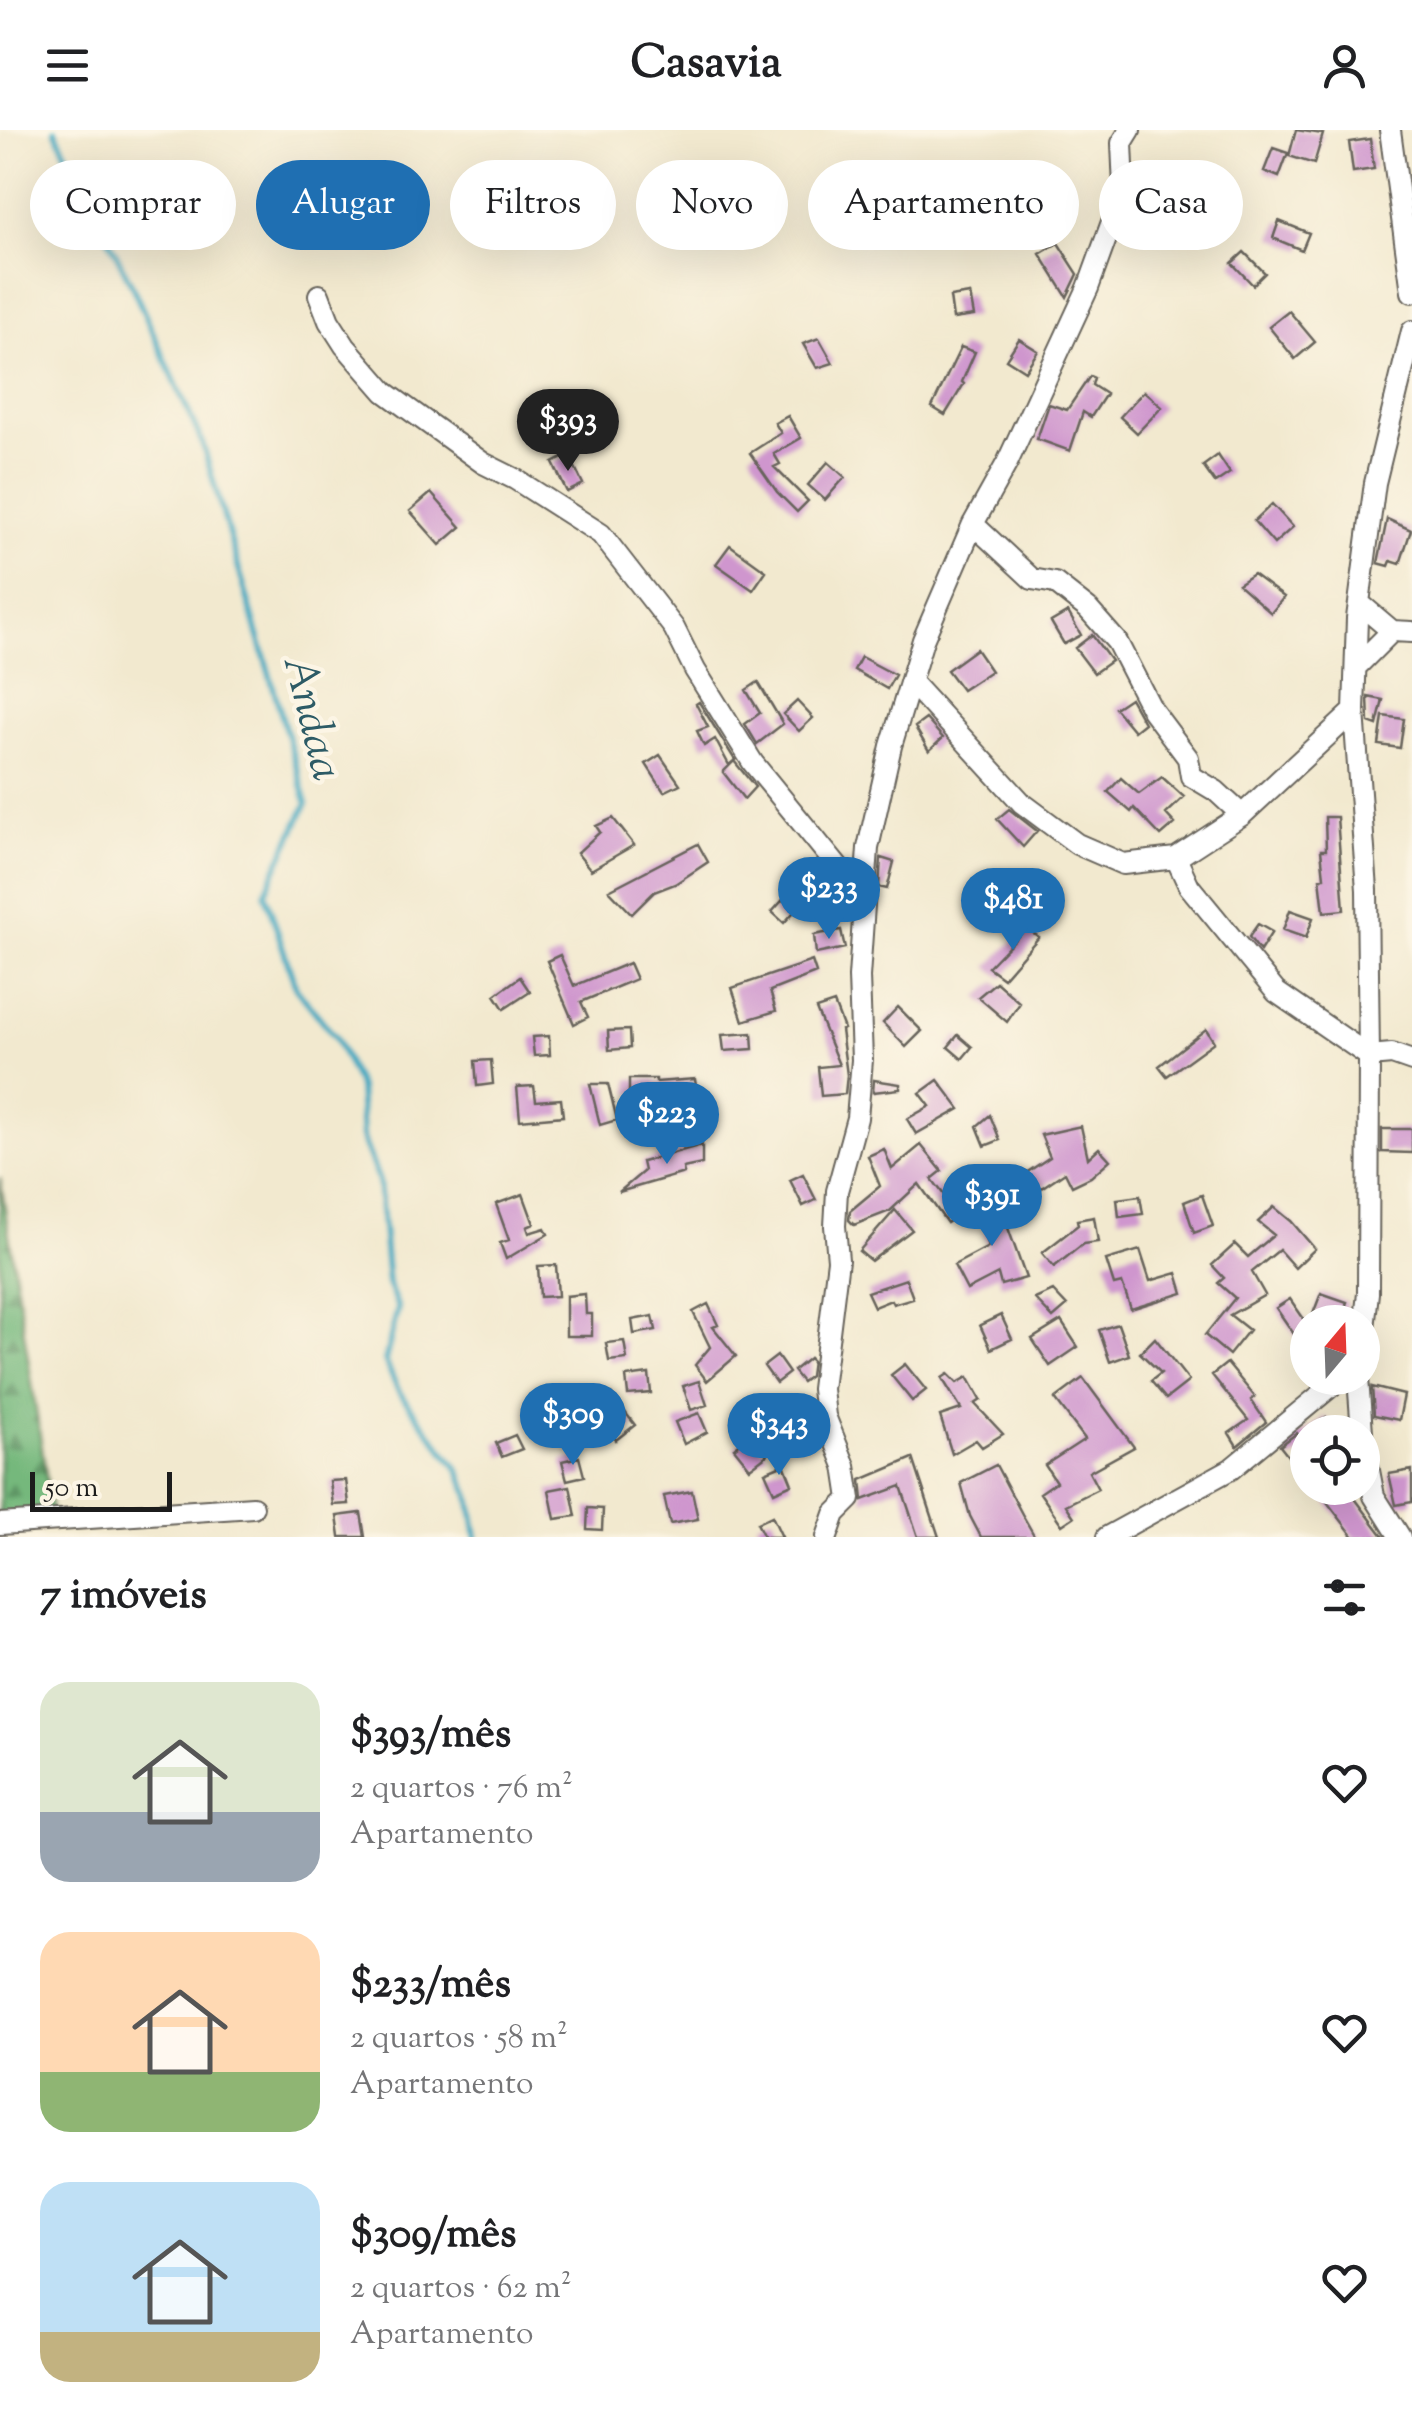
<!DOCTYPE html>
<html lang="pt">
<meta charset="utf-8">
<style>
:root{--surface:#fff;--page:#f6f6f6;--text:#202124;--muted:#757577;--accent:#1f6fb2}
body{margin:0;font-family:"Sorts Mill Goudy",serif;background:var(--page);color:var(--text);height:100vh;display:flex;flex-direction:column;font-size:38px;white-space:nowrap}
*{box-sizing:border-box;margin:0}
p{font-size:32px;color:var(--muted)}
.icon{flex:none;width:55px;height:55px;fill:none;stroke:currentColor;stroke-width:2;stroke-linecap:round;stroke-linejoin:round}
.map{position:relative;height:1407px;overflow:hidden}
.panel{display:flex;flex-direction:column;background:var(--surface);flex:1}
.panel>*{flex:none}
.top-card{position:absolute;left:30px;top:30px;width:1352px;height:90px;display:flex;gap:20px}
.needle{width:65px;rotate:19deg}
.buttons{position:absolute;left:1290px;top:1175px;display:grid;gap:20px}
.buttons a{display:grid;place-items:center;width:90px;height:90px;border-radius:50%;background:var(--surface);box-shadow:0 10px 40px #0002;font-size:50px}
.scale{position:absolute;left:30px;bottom:25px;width:142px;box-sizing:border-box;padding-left:10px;border:5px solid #1c1c1c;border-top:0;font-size:28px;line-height:35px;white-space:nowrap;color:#1c1c1c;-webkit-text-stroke:8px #fcf5e5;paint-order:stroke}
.price{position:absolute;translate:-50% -85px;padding:0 22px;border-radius:35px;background:var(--accent);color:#fff;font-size:32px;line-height:65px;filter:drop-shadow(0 2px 5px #0008)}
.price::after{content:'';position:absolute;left:50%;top:60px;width:30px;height:22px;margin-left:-15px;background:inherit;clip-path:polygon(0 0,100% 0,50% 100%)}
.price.selected{background:#222;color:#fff}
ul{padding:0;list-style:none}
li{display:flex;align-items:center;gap:30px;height:250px;padding:0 40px}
li span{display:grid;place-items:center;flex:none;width:280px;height:200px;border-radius:30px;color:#555}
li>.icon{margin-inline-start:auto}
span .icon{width:120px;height:120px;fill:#fffc;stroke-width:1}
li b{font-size:42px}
h2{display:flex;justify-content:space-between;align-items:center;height:120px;padding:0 40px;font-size:42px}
.chip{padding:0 35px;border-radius:45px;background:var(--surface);box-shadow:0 10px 40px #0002;font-size:35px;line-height:90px}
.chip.selected{background:var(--accent);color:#fff}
header{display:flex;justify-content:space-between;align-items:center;height:130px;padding:0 40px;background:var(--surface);font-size:45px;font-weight:800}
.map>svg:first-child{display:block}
.forest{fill:url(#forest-firs);stroke:#486a4c;stroke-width:2.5}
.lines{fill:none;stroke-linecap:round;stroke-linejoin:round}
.stream{stroke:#41a9c1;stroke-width:6}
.building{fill:#cf96ce}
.minor-casing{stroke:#67645b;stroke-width:24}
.minor{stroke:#fff;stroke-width:20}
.labels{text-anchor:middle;stroke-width:9;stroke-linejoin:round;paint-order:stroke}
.water-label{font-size:45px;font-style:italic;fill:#2d5b66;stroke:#fcf5e5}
</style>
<header><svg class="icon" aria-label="menu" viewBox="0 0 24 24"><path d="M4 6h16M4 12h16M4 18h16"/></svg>Casavia<svg class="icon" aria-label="person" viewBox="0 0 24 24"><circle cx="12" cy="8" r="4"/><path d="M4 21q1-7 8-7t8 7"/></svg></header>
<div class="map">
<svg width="1412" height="1407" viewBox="0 0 1412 1407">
<defs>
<pattern id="forest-firs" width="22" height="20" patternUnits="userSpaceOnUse" patternTransform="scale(2.5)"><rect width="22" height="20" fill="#74b87c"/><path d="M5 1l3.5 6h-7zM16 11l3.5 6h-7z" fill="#5e9565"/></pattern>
</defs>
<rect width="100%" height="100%" fill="#fcf5e5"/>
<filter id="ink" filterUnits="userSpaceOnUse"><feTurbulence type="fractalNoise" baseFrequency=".01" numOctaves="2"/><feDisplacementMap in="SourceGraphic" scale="20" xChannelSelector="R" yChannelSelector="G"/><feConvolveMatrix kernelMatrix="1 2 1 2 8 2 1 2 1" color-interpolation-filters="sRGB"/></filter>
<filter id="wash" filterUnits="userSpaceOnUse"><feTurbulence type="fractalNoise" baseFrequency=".0048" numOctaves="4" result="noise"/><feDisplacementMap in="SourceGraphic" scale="40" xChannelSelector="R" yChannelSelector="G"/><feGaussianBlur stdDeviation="2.25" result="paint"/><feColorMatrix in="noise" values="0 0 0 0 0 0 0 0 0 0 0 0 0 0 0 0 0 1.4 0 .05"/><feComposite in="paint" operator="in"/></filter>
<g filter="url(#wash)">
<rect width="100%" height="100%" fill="#f2e9cf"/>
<!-- forest -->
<path class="forest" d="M0 1047 52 1383 0 1387Z"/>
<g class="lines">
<!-- stream -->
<path class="stream" d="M55 0 132 156 202 312 307 673 265 763 296 858 335 907 359 957 362 1007 379 1051 388 1154 398 1178 385 1231 399 1262 458 1339 470 1366 477 1407"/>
</g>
<g id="blocks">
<!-- building -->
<path class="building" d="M1296 0 1323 4 1314 34 1289 26Z
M1370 9 1374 39 1353 42 1349 12Z
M1273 18 1288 23 1279 47 1264 41Z
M1279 91 1309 103 1302 120 1273 108Z
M1058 113 1078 144 1067 167 1040 124Z
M1244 122 1265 143 1253 155 1232 133Z
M970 164 974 186 953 189 950 167Z
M1289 181 1315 212 1295 229 1269 197Z
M819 208 833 233 817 238 803 214Z
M1019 209 1038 221 1025 241 1006 229Z
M961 217 975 222 962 252 964 254 945 285 932 277Z
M1090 246 1094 248 1092 255 1106 264 1091 287 1083 282 1070 321 1037 309 1049 274 1067 280Z
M1144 261 1162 277 1137 303 1120 287Z
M788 286 801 308 774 324 780 334 774 337 808 371 797 382 777 362 750 323 781 303 775 293Z
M569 325 583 354 567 362 553 333Z
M1218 325 1230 343 1215 353 1203 336Z
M828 332 845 347 825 370 808 355Z
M431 363 461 397 440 415 410 381Z
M1272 374 1293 397 1274 414 1254 391Z
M1387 389 1411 400 1400 434 1391 431 1389 436 1378 433Z
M730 415 766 441 753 460 716 434Z
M1253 444 1284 467 1271 483 1238 454Z
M1068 482 1081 505 1064 514 1051 492Z
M1092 505 1111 531 1094 543 1075 518Z
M976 519 991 541 962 560 947 540Z
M861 527 895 545 887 559 854 540Z
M758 552 783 594 757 614 745 594 760 583 746 560Z
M1368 567 1383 570 1377 595 1369 592Z
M1130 568 1144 593 1134 601 1115 578Z
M797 571 813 588 799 601 783 584Z
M699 572 735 630 729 635 715 609 704 616 697 601 708 597 696 574Z
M1383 586 1404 589 1400 618 1379 615Z
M926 589 943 608 929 621 915 597Z
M660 625 680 654 664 662 646 634Z
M734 631 755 657 744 669 723 642Z
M1162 647 1184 667 1166 684 1175 694 1161 706 1134 678 1131 682 1108 662 1121 648 1139 664Z
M1009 679 1037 701 1023 717 997 689Z
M1325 687H1337L1344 780 1324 782 1320 748 1324 747 1321 720H1326Z
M613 688 634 715 591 740 577 723 600 702 596 696Z
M698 714 708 732 675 754 654 762 632 784 609 760Z
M881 728 894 732 887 759 879 757Z
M797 754 809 765 784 793 772 782Z
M1290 780 1313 788 1306 808 1283 800Z
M1258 794 1272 802 1260 821 1249 807Z
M1026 798 1039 807 1003 848 988 837Z
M841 800 845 818 816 824 814 805Z
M560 825 574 856 629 833 636 849 581 872 588 887 574 894 547 831Z
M812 831 816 843 770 861 776 881 743 891 732 858Z
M520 847 530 862 504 879 495 865Z
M996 852 1020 873 1007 892 978 867Z
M834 873 844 899 841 900 847 945 845 964 821 966 818 937 839 935 816 879Z
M898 877 922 901 906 917 883 893Z
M1206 899 1214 912 1167 946 1159 936Z
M629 900 630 918 609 920 608 901Z
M752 903 753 919 724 921 722 905Z
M958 905 972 917 962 929 948 917Z
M549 906 550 925 534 926 532 907Z
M491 930 493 954 477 956 475 931Z
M629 949H656V952L695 949 697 964 644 968V964H629Z
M874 950 900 954V959L873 962Z
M938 950 960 979 916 1004 907 989 930 976 920 963Z
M590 954H608L617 990 600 995Z
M534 956 536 971 561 969 563 986 520 990 517 957Z
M990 985 1000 1010 985 1016 977 996Z
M1081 996 1088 1028 1099 1018 1110 1030 1091 1047 1072 1056 1065 1042 1010 1079 1002 1059 1050 1027 1041 1005Z
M1382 999H1412V1023L1382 1022Z
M702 1015V1034L683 1038 684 1043 619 1062 644 1041 642 1032Z
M921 1015 942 1041 932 1049 959 1085 947 1093 919 1054 890 1081 854 1095 849 1090 850 1081 880 1056 868 1026 884 1019 892 1039Z
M803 1044 816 1070 803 1076 790 1050Z
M994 1062 1004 1073 1006 1081 1003 1084 1026 1148 1001 1155 998 1144 967 1160 954 1135 988 1117 983 1101 988 1099 974 1073Z
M523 1064 534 1094 527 1097 529 1103 545 1098 548 1104 506 1129 500 1113 509 1110 496 1074Z
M1202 1065 1213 1096 1194 1103 1184 1072Z
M1140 1066 1143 1084 1119 1087 1117 1069Z
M1274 1077 1291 1091 1315 1119 1295 1138 1279 1120 1252 1142 1265 1165 1230 1185 1249 1200 1229 1225 1205 1205 1235 1168 1218 1153 1224 1148 1212 1135 1235 1114 1248 1127 1274 1105 1258 1092Z
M895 1080 912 1100 871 1131 859 1121Z
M1094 1087 1098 1112 1083 1114 1054 1137 1042 1123 1078 1095 1077 1090Z
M1140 1120 1150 1151 1177 1143 1183 1163 1131 1179 1122 1153 1114 1155 1106 1130Z
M556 1135 558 1166 540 1167 538 1136Z
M906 1149 913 1168 893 1174 891 1170 874 1177 867 1162Z
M1053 1161 1067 1176 1053 1188 1035 1169Z
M1321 1163 1347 1172 1340 1192 1313 1184Z
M585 1164 586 1184H592V1206H566V1166Z
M1290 1169 1308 1195V1199L1296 1207 1276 1178Z
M708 1174 718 1195 713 1197 736 1226 707 1251 695 1235 710 1217 693 1182Z
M1001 1185 1012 1209 991 1219 980 1195Z
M653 1186 656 1200 634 1204 632 1190Z
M1061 1191 1078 1217 1050 1236 1032 1209Z
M1118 1194 1129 1225 1110 1232 1099 1200Z
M1155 1208 1189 1251 1166 1269 1151 1251 1161 1243 1140 1223Z
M624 1211 627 1229 609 1231 606 1213Z
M777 1226 789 1243 776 1253 764 1236Z
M809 1228 812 1231 810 1246 802 1252 793 1241Z
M1227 1233 1255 1267 1251 1270 1266 1292 1237 1316 1229 1303 1248 1290 1212 1245Z
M905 1234 926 1260 912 1271 891 1245Z
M649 1244 651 1263 628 1265 626 1247Z
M948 1244 957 1253 968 1247 981 1270 975 1274 1003 1304 982 1317 976 1310 952 1324 940 1286 961 1279 942 1248Z
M1083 1248 1134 1317 1089 1342 1098 1359 1066 1375 1074 1387 1062 1395 1040 1363 1056 1352 1045 1335 1085 1309 1055 1269Z
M699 1251 707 1275 691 1280 683 1256Z
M1372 1257 1404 1265 1399 1290 1374 1285Z
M611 1264 635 1295 616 1310 591 1276Z
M810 1273 815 1298 803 1301 796 1277Z
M699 1283 707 1302 684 1314 675 1292Z
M1326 1287 1333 1297 1326 1302H1308V1317L1291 1330 1280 1316 1297 1303 1299 1306Z
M515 1305 522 1319 502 1327 496 1313Z
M751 1305 767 1325 750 1338 734 1318Z
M579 1327 584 1346 567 1350 562 1331Z
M913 1328 930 1380 939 1407H918L901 1356 863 1370 861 1350Z
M784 1334 792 1354 774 1362 765 1342Z
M996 1335 1022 1384 1035 1407H981L970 1386 961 1353Z
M1412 1340V1372L1396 1375 1389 1344Z
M346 1350 349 1374 333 1375 330 1351Z
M570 1356 576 1386 555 1389 549 1360Z
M1337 1358H1347L1384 1407H1354L1324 1368Z
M692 1361 698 1389 670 1394 664 1366Z
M588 1378 603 1379 602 1400 587 1399Z
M361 1383 365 1407H340L337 1386Z
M772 1386 782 1407H764L757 1393Z"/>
</g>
</g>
<g filter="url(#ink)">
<use href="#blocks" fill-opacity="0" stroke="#67645b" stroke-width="2.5"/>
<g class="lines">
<!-- minor casing -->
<g class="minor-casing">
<path id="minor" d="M1390 0 1412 162
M319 165 329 191 345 216 385 262 483 333 515 349 601 404 674 498 695 540 753 633 850 752 859 780
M973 394 1032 449 1055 453 1088 479 1117 512 1152 580 1188 628 1191 646 1216 661 1242 685
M1359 473 1392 501 1412 502
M1356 537 1392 501
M911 552 1022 673 1077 714 1123 734 1176 728 1242 685 1354 581
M1176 728 1189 756 1276 862 1369 926 1392 924 1412 931
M1362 1216 1368 1163 1369 926 1367 760 1354 581 1357 488 1375 353 1412 201
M1358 1248 1362 1302
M1362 1305 1374 1366 1400 1407
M0 1394 253 1377
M827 1407 835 1384 850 1369 845 1336 825 1286 822 1259 838 1130 835 1096 837 1061 857 988 862 930 859 847 868 718 891 616 923 510 973 394 1007 333 1088 158 1124 59 1122 13 1130 0
M1107 1407 1231 1339 1341 1248"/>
</g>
<!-- minor -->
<use href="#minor" class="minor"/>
</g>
</g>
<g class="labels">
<!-- water labels -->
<g class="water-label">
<text transform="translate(315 587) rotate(76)" y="16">Andaa</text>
</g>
</g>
</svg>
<div class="buttons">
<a><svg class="needle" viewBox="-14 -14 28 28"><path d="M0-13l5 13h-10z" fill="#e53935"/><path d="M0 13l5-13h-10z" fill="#757577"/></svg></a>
<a><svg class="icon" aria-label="locate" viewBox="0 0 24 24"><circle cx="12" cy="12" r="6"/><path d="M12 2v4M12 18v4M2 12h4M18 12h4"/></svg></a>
</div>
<div class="scale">50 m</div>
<b class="price selected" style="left:568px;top:344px">$393</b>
<b class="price" style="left:829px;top:812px">$233</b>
<b class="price" style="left:1013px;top:823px">$481</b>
<b class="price" style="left:667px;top:1037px">$223</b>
<b class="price" style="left:992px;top:1119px">$391</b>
<b class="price" style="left:573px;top:1338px">$309</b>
<b class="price" style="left:779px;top:1348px">$343</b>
<div class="top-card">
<a class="chip">Comprar</a>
<a class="chip selected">Alugar</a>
<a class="chip">Filtros</a>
<a class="chip">Novo</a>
<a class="chip">Apartamento</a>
<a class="chip">Casa</a>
</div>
</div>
<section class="panel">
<h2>7 imóveis<svg class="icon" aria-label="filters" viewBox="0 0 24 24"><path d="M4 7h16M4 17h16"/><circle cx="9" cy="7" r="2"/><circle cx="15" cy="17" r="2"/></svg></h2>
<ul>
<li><span style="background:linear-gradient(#dfe7d0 65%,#9aa5b1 0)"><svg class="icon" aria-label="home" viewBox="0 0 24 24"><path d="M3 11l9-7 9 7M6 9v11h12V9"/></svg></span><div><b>$393/mês</b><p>2 quartos · 76 m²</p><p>Apartamento</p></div><svg class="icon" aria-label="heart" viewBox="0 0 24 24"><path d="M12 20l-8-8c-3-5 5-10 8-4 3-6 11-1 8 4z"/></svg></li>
<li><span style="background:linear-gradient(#ffd9b3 70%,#8fb573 0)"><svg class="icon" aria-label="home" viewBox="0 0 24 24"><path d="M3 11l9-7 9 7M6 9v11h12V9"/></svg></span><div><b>$233/mês</b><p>2 quartos · 58 m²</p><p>Apartamento</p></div><svg class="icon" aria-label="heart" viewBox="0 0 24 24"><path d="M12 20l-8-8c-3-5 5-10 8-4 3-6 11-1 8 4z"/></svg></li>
<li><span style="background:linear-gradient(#bfe0f5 75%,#c2b280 0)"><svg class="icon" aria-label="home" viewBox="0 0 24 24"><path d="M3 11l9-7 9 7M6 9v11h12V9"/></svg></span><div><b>$309/mês</b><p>2 quartos · 62 m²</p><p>Apartamento</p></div><svg class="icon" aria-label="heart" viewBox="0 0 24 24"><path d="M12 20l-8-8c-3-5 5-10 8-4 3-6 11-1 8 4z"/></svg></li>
</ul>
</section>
